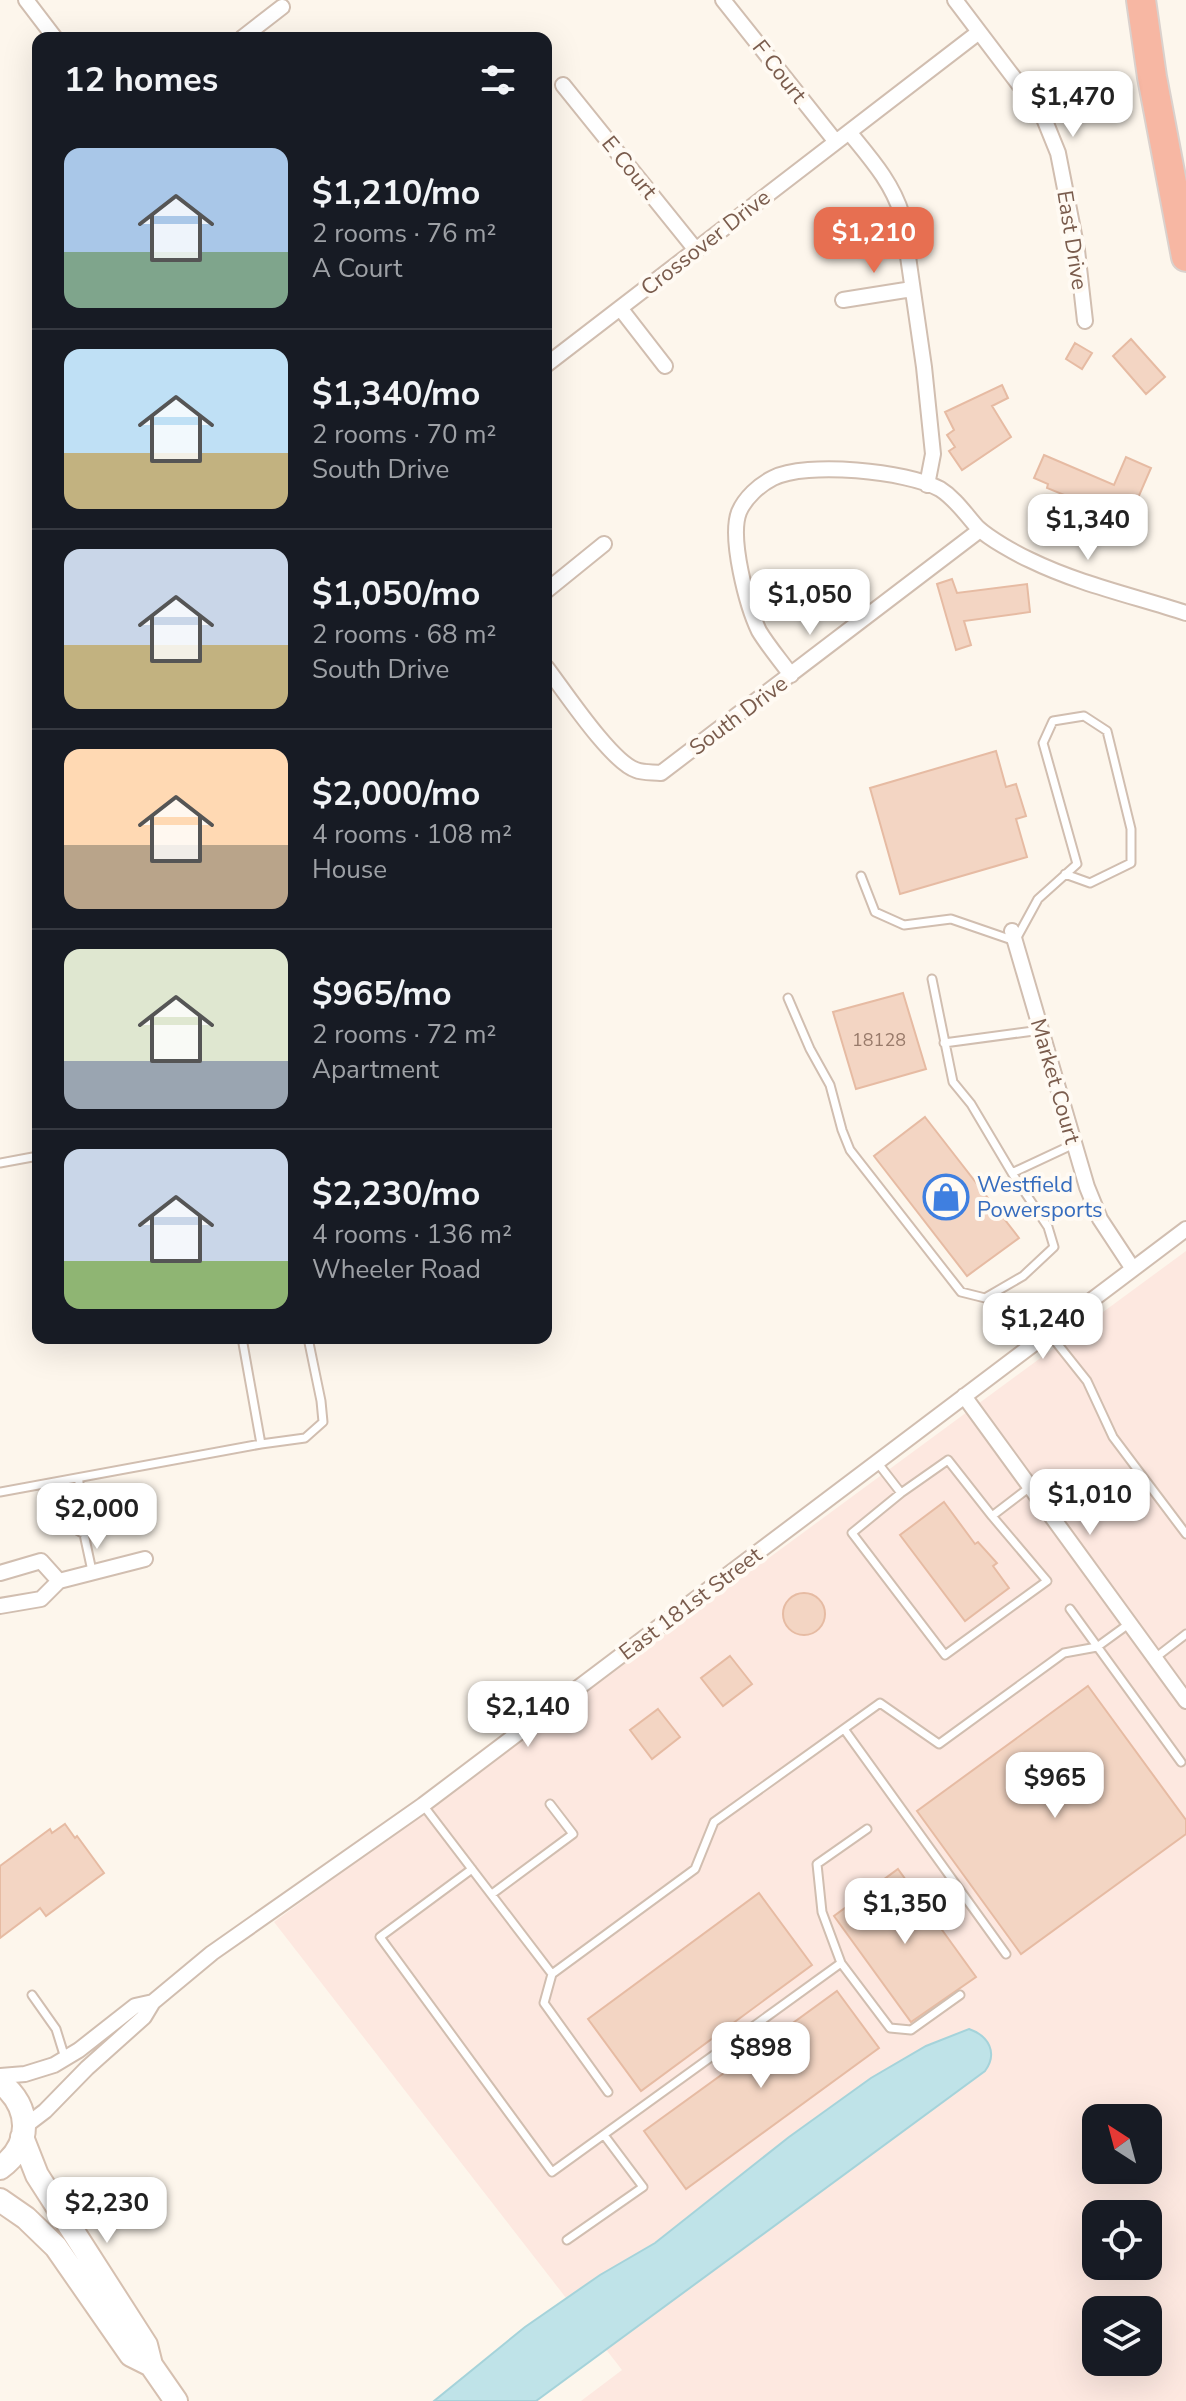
<!DOCTYPE html>
<meta charset="utf-8">
<style>
:root{--surface:#171b24;--page:#20242c;--text:#f1f3f6;--muted:#9ea1a6;--line:#363941;--accent:#e76f51}
body{margin:0;font-family:"Nunito Sans",sans-serif;background:var(--page);color:var(--text);height:100vh;display:flex;flex-direction:column;font-size:30px;white-space:nowrap}
*{box-sizing:border-box;margin:0}
p{font-size:26px;color:var(--muted)}
.icon{flex:none;width:44px;height:44px;fill:none;stroke:currentColor;stroke-width:2;stroke-linecap:round;stroke-linejoin:round}
.map{position:relative;flex:1;overflow:hidden}
.side{position:absolute;left:32px;top:32px;width:520px;height:1312px;display:flex;flex-direction:column;background:var(--surface);border-radius:16px;box-shadow:0 8px 32px #0002}
.side>*{flex:none}
.needle{width:52px;rotate:324deg}
.fabs{position:absolute;left:1082px;top:2104px;display:grid;gap:16px}
.fabs a{display:grid;place-items:center;width:80px;height:80px;border-radius:16px;background:var(--surface);box-shadow:0 8px 32px #0002;font-size:40px}
.price{position:absolute;translate:-50% -68px;padding:0 18px;border-radius:16px;background:#fff;color:#222;font-size:26px;line-height:52px;filter:drop-shadow(0 2px 4px #0008)}
.price::after{content:'';position:absolute;left:50%;top:48px;width:24px;height:18px;margin-left:-12px;background:inherit;clip-path:polygon(0 0,100% 0,50% 100%)}
.price.active{background:var(--accent);color:#fff}
ul{padding:0;list-style:none}
li{display:flex;align-items:center;gap:24px;height:200px;padding:0 32px}
li+li{border-top:2px solid var(--line)}
li span{display:grid;place-items:center;flex:none;width:224px;height:160px;border-radius:16px;color:#555}
li>.icon{margin-inline-start:auto}
span .icon{width:96px;height:96px;fill:#fffc;stroke-width:1}
li b{font-size:34px}
h2{display:flex;justify-content:space-between;align-items:center;height:96px;padding:0 32px;font-size:34px}
.map>svg:first-child{display:block}
.commercial{fill:#fde8e0;fill-rule:evenodd}
.water{fill:#bfe3e8;stroke:#a5d3da;stroke-width:2}
.building{fill:#f3d5c3;stroke:#e6bba3;stroke-width:2}
.lines{fill:none;stroke-linecap:round;stroke-linejoin:round}
.lane-casing{stroke:#d1beb0;stroke-width:11}
.street-casing{stroke:#d1beb0;stroke-width:18}
.secondary-casing{stroke:#d6c0b0;stroke-width:26}
.highway-casing{stroke:#dad1cd;stroke-width:32}
.lane{stroke:#fff;stroke-width:7}
.street{stroke:#fff;stroke-width:14}
.secondary{stroke:#fff;stroke-width:22}
.highway{stroke:#f7b7a3;stroke-width:28}
.labels{text-anchor:middle;stroke-width:8;stroke-linejoin:round;paint-order:stroke}
.number-label{font-size:18px;fill:#987a6a}
.street-label{font-size:22px;fill:#7a5c4d;stroke:#fffaf3}
.shop-label{font-size:22px;fill:#366cbe;stroke:#fffaf3;text-anchor:start}
</style>
<div class="map">
<svg width="1186" height="2401" viewBox="0 0 1186 2401">
<rect width="100%" height="100%" fill="#fdf6ec"/>
<!-- commercial -->
<path class="commercial" d="M1186 1251V2401H581L622 2370 274 1922ZM1096 2118H1148V2170H1096ZM1096 2214H1148V2266H1096ZM1096 2310H1148V2362H1096Z"/>
<!-- water -->
<path class="water" d="M969 2029C989 2036 998 2053 985 2071L536 2401H434L525 2327 600 2275 655 2243 789 2137 871 2078 926 2046Z"/>
<!-- building -->
<path class="building" d="M1131 339 1165 377 1146 394 1113 356Z
M1075 343 1092 353 1082 369 1066 359Z
M1002 385 1008 398 992 406 1011 437 962 470 949 451 955 447 947 435 954 430 945 412Z
M1044 455 1114 485 1126 457 1151 468 1128 521 1047 488 1048 484 1034 478Z
M952 579 957 593 1027 584 1030 612 964 621 971 645 956 650 937 584Z
M996 751 1006 787 1016 784 1026 816 1016 819 1027 857 900 894 870 788Z
M903 993 926 1069 856 1089 833 1012Z
M925 1117 1019 1238 967 1276 874 1156Z
M944 1502 975 1544 978 1542 997 1563 993 1566 1009 1588 965 1621 900 1535Z
M783 1614a21 21 0 1 1 42 0a21 21 0 1 1-42 0Z
M730 1656 752 1684 723 1706 701 1678Z
M1088 1686 1186 1820V1834L1021 1954 917 1811Z
M658 1709 680 1737 652 1759 630 1730Z
M65 1824 75 1838 77 1836 104 1873 46 1916 40 1908 0 1938V1866L50 1829 52 1833Z
M898 1869 976 1977 911 2022 834 1916Z
M759 1893 812 1965 641 2091 588 2019Z
M837 1991 879 2048 686 2189 644 2131Z"/>
<g class="lines">
<!-- lane casing -->
<g class="lane-casing">
<path id="lane" d="M861 876 875 912 904 925 951 919 1015 941 1038 899 1077 864 1043 743 1053 721 1084 716 1107 731 1131 829V863L1090 883 1065 874
M932 979 953 1082 971 1104 1012 1173
M788 998 810 1049 830 1085 842 1130 850 1150 961 1292 985 1298 1023 1276 1054 1247 1048 1227 1012 1173 1074 1144
M944 1043 1041 1030
M0 1163 38 1156
M1048 1332 1087 1381 1113 1437 1186 1534
M261 1444 305 1438 323 1422 321 1401 308 1338
M877 1462 901 1493 948 1460 992 1516 1030 1487
M79 1482V1486L93 1493 100 1523 84 1534
M79 1486 65 1499 70 1526 84 1534 92 1571
M0 1492 261 1444 242 1338
M901 1493 852 1533 945 1655 1047 1581 992 1516
M1070 1609 1181 1762
M1155 1658 1186 1634
M844 1729 1006 1954
M423 1805 552 1974 695 1869 714 1822 880 1703 939 1744 1064 1653 1097 1647 1130 1623
M472 1869 380 1937 552 2172 841 1963 822 1912 817 1864 867 1829
M492 1894 573 1834 550 1804
M841 1963 890 2028 911 2030 960 1995
M552 1974 544 2003 608 2092
M32 1995 56 2029 65 2058
M567 2240 643 2187 604 2135"/>
</g>
<!-- street casing -->
<g class="street-casing">
<path id="street" d="M26 0 55 38
M723 0 836 142
M955 0 1043 116 1058 153 1077 250 1085 321
M242 38 282 7
M563 85 696 250
M849 132C870 158 892 182 902 215L924 367 933 454 927 485
M843 300 912 289
M620 308 665 366
M546 365 979 32
M546 591 604 544
M546 667C563 689 611 762 636 770 643 773 653 772 661 773L980 530
M791 675C781 661 768 646 759 631 747 606 729 538 739 512 745 498 759 485 773 478 806 461 907 471 940 489 956 499 966 515 978 528 990 539 1015 553 1030 560 1079 584 1134 596 1186 613
M1012 931 1087 1187 1100 1219 1133 1269
M964 1396 1186 1701
M0 1573 41 1561 59 1581
M0 1606 41 1599 59 1581 145 1559
M0 2076 25 2074 54 2065 79 2050 135 2006 153 2002
M24 2127 45 2111 87 2068 144 2017 153 2002 212 1953 423 1805 1186 1229"/>
</g>
<!-- secondary casing -->
<g class="secondary-casing">
<path id="secondary" d="M0 2082C31 2107 33 2144 0 2168
M22 2137 37 2175 146 2345 151 2365 176 2401
M0 2200 26 2218 56 2247 131 2355 151 2365"/>
</g>
<!-- highway casing -->
<g class="highway-casing">
<path id="highway" d="M1141 0 1152 77 1186 257"/>
</g>
<!-- lane -->
<use href="#lane" class="lane"/>
<!-- street -->
<use href="#street" class="street"/>
<!-- secondary -->
<use href="#secondary" class="secondary"/>
<!-- highway -->
<use href="#highway" class="highway"/>
</g>
<!-- icons -->
<defs>
<g id="shop-ring" transform="scale(2.3)"><circle r="9.5" fill="#fffaf3" stroke="#3f7fe0" stroke-width="1.5"/><path d="M-5-2.5h2.3a2.7 3.5 0 0 1 5.4 0H5L5.5 6h-11ZM-1.5-2.5h3a1.5 2.3 0 0 0-3 0Z" fill="#3f7fe0"/></g>
</defs>
<g fill-rule="evenodd">
<use href="#shop-ring" x="946" y="1197"/>
</g>
<g class="labels">
<!-- number labels -->
<g class="number-label">
<text x="879" y="1046">18128</text>
</g>
<!-- street labels -->
<g class="street-label">
<text transform="translate(780 71) rotate(52)" y="8">F Court</text>
<text transform="translate(630 167) rotate(51)" y="8">E Court</text>
<text transform="translate(1073 240) rotate(81)" y="8">East Drive</text>
<text transform="translate(705 242) rotate(-38)" y="8">Crossover Drive</text>
<text transform="translate(738 715) rotate(-37)" y="8">South Drive</text>
<text transform="translate(1056 1081) rotate(74)" y="8">Market Court</text>
<text transform="translate(690 1603) rotate(-37)" y="8">East 181st Street</text>
</g>
<!-- shop labels -->
<g class="shop-label">
<text x="977" y="1192">Westfield<tspan x="977" dy="25">Powersports</tspan></text>
</g>
</g>
</svg>
<div class="fabs">
<a><svg class="needle" viewBox="-14 -14 28 28"><path d="M0-13l5 13h-10z" fill="#e53935"/><path d="M0 13l5-13h-10z" fill="#9ea1a6"/></svg></a>
<a><svg class="icon" aria-label="locate" viewBox="0 0 24 24"><circle cx="12" cy="12" r="6"/><path d="M12 2v4M12 18v4M2 12h4M18 12h4"/></svg></a>
<a><svg class="icon" aria-label="layers" viewBox="0 0 24 24"><path d="M12 4l9 5-9 5-9-5zM3 14l9 5 9-5"/></svg></a>
</div>
<b class="price" style="left:1073px;top:139px">$1,470</b>
<b class="price active" style="left:874px;top:275px">$1,210</b>
<b class="price" style="left:1088px;top:562px">$1,340</b>
<b class="price" style="left:810px;top:637px">$1,050</b>
<b class="price" style="left:1043px;top:1361px">$1,240</b>
<b class="price" style="left:1090px;top:1537px">$1,010</b>
<b class="price" style="left:97px;top:1551px">$2,000</b>
<b class="price" style="left:528px;top:1749px">$2,140</b>
<b class="price" style="left:1055px;top:1820px">$965</b>
<b class="price" style="left:905px;top:1946px">$1,350</b>
<b class="price" style="left:761px;top:2090px">$898</b>
<b class="price" style="left:107px;top:2245px">$2,230</b>
<section class="side">
<h2>12 homes<svg class="icon" aria-label="filters" viewBox="0 0 24 24"><path d="M4 7h16M4 17h16"/><circle cx="9" cy="7" r="2"/><circle cx="15" cy="17" r="2"/></svg></h2>
<ul>
<li><span style="background:linear-gradient(#a9c7e8 65%,#7fa58c 0)"><svg class="icon" aria-label="home" viewBox="0 0 24 24"><path d="M3 11l9-7 9 7M6 9v11h12V9"/></svg></span><div><b>$1,210/mo</b><p>2 rooms · 76 m²</p><p>A Court</p></div></li>
<li><span style="background:linear-gradient(#bfe0f5 65%,#c2b280 0)"><svg class="icon" aria-label="home" viewBox="0 0 24 24"><path d="M3 11l9-7 9 7M6 9v11h12V9"/></svg></span><div><b>$1,340/mo</b><p>2 rooms · 70 m²</p><p>South Drive</p></div></li>
<li><span style="background:linear-gradient(#c9d6e8 60%,#c2b280 0)"><svg class="icon" aria-label="home" viewBox="0 0 24 24"><path d="M3 11l9-7 9 7M6 9v11h12V9"/></svg></span><div><b>$1,050/mo</b><p>2 rooms · 68 m²</p><p>South Drive</p></div></li>
<li><span style="background:linear-gradient(#ffd9b3 60%,#b9a48a 0)"><svg class="icon" aria-label="home" viewBox="0 0 24 24"><path d="M3 11l9-7 9 7M6 9v11h12V9"/></svg></span><div><b>$2,000/mo</b><p>4 rooms · 108 m²</p><p>House</p></div></li>
<li><span style="background:linear-gradient(#dfe7d0 70%,#9aa5b1 0)"><svg class="icon" aria-label="home" viewBox="0 0 24 24"><path d="M3 11l9-7 9 7M6 9v11h12V9"/></svg></span><div><b>$965/mo</b><p>2 rooms · 72 m²</p><p>Apartment</p></div></li>
<li><span style="background:linear-gradient(#c9d6e8 70%,#8fb573 0)"><svg class="icon" aria-label="home" viewBox="0 0 24 24"><path d="M3 11l9-7 9 7M6 9v11h12V9"/></svg></span><div><b>$2,230/mo</b><p>4 rooms · 136 m²</p><p>Wheeler Road</p></div></li>
</ul>
</section>
</div>
